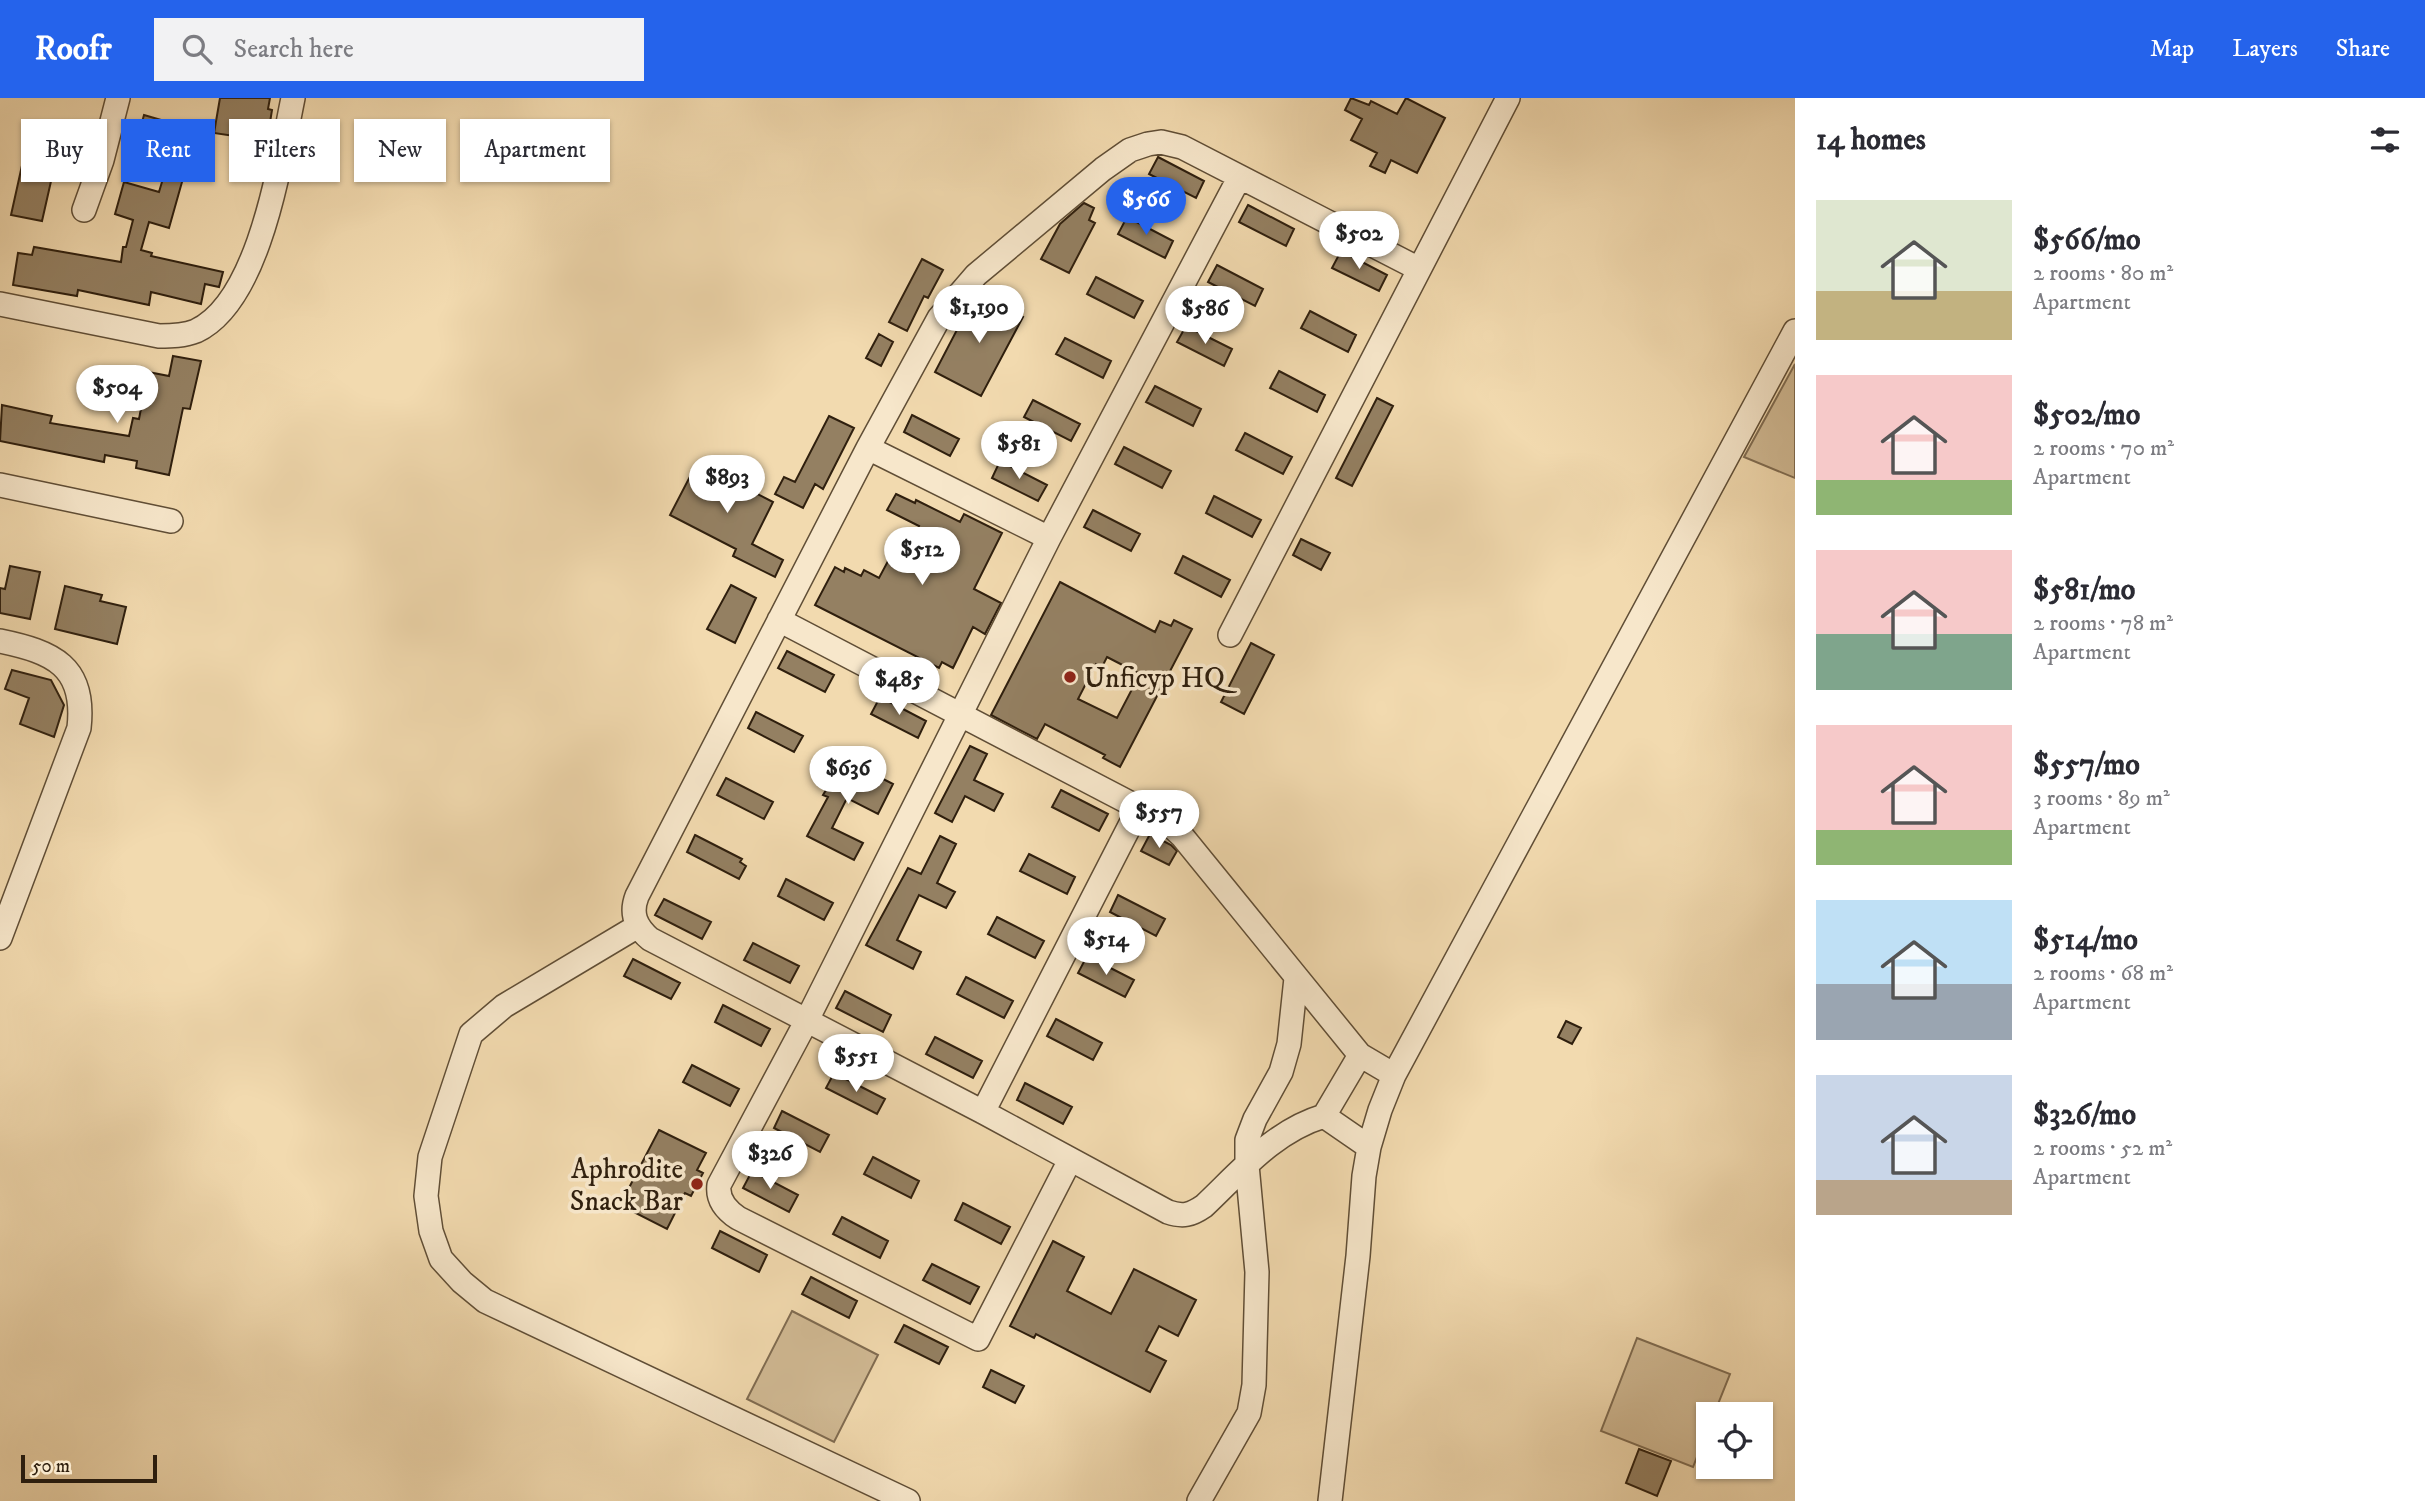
<!DOCTYPE html>
<meta charset="utf-8">
<style>
:root{--surface:#fff;--page:#f2f2f3;--text:#2b2b33;--muted:#7c7c81;--accent:#2563eb}
body{margin:0;font-family:"IM FELL DW Pica",serif;background:var(--page);color:var(--text);height:100vh;display:flex;flex-direction:column;font-size:26px;white-space:nowrap}
*{box-sizing:border-box;margin:0}
p{font-size:23px;color:var(--muted)}
.icon{flex:none;width:38px;height:38px;fill:none;stroke:currentColor;stroke-width:2;stroke-linecap:round;stroke-linejoin:round}
.map{position:relative;flex:1;overflow:hidden}
.sheet{display:flex;flex-direction:column;background:var(--surface);width:630px}
.sheet>*{flex:none}
.guide{position:absolute;left:21px;top:21px;width:665px;height:63px;display:flex;gap:14px}
.fabs{position:absolute;left:1696px;top:1304px;display:grid;gap:14px}
.fabs a{display:grid;place-items:center;width:77px;height:77px;border-radius:0px;background:var(--surface);box-shadow:0 2px 5px #0004;font-size:35px}
.scale{position:absolute;left:21px;bottom:18px;width:136px;box-sizing:border-box;padding-left:7px;border:4px solid #2f1f0e;border-top:0;font-size:19px;line-height:24px;white-space:nowrap;color:#2f1f0e;-webkit-text-stroke:5px #f7e7cb;paint-order:stroke}
.price{position:absolute;translate:-50% -60px;padding:0 16px;border-radius:24px;background:#fff;color:#222;font-size:23px;line-height:46px;filter:drop-shadow(0 2px 4px #0008)}
.price::after{content:'';position:absolute;left:50%;top:42px;width:21px;height:16px;margin-left:-10px;background:inherit;clip-path:polygon(0 0,100% 0,50% 100%)}
.price.on{background:var(--accent);color:#fff}
ul{padding:0;list-style:none}
li{display:flex;align-items:center;gap:21px;height:175px;padding:0 21px}
li span{display:grid;place-items:center;flex:none;width:196px;height:140px;border-radius:0px;color:#555}
li>.icon{margin-inline-start:auto}
span .icon{width:84px;height:84px;fill:#fffc;stroke-width:1}
li b{font-size:30px}
h2{display:flex;justify-content:space-between;align-items:center;height:84px;padding:0 21px;font-size:30px}
.tag{padding:0 24px;border-radius:0px;background:var(--surface);box-shadow:0 2px 5px #0004;font-size:24px;line-height:63px}
.tag.on{background:var(--accent);color:#fff}
header{display:flex;align-items:center;gap:42px;box-sizing:border-box;height:98px;padding:0 35px;background:var(--accent);color:#fff}
header strong{font-size:33px}
nav{display:flex;gap:38px;margin-inline-start:auto;font-size:24px}
.search{width:490px;height:63px;background:var(--page);display:flex;align-items:center;gap:18px;box-sizing:border-box;padding:0 24px;border-radius:0px;color:var(--muted);font-size:26px}
main{display:flex;flex:1;min-height:0}
.map>svg:first-child{display:block}
.green{fill:#d1ba94;stroke:#806c51;stroke-width:2}
.building{fill:#948062;stroke:#2f1f0e;stroke-width:2;fill-rule:evenodd}
.lines{fill:none;stroke-linecap:round;stroke-linejoin:round}
.minor-casing{stroke:#604e36;stroke-width:26}
.minor{stroke:#f7e7cb;stroke-width:23}
.poi-dot{fill:#8f2418;stroke:#f7e7cb;stroke-width:2.5}
.labels{text-anchor:middle;stroke-width:7;stroke-linejoin:round;paint-order:stroke}
.poi-label{font-size:28px;fill:#2f1f0e;stroke:#f7e7cb;text-anchor:start}
</style>
<header>
<strong>Roofr</strong>
<div class="search"><svg class="icon" aria-label="search" viewBox="0 0 24 24"><circle cx="10" cy="10" r="6"/><path d="M15 15l6 6"/></svg>Search here</div>
<nav><a>Map</a><a>Layers</a><a>Share</a></nav>
</header>
<main>
<div class="map">
<svg width="1795" height="1403" viewBox="0 0 1795 1403">
<rect width="100%" height="100%" fill="#f2daaf"/>
<filter id="stains"><feTurbulence type="fractalNoise" baseFrequency=".00286" numOctaves="4"/><feColorMatrix values="0 0 0 0 .2 0 0 0 0 .09 0 0 0 0 .02 0 0 0 .5 -.17"/></filter>
<radialGradient id="worn" r=".72"><stop offset=".6" stop-color="#630" stop-opacity="0"/><stop offset="1" stop-color="#630" stop-opacity=".3"/></radialGradient>
<!-- green -->
<path class="green" d="M1795 266V380L1744 359Z
M792 1213 878 1257 834 1344 747 1301Z
M1637 1240 1730 1276 1714 1316H1708V1331L1693 1369 1601 1333Z"/>
<!-- building -->
<path class="building" d="M220 0H270L268 11 272 12 267 43 214 35Z
M1351 0 1369 7 1371 3 1397 16 1406 0 1445 20 1417 75 1391 62 1385 75 1370 68 1377 55 1351 42 1362 21 1345 12Z
M144 17 178 27 176 32 195 38 169 130 149 124 141 152 152 155 151 158 223 174 219 189 205 186 201 206 151 194 149 207 78 192 77 198 13 187 18 155 32 157 34 149 121 164 123 149H126L133 122 115 116 124 84 159 94 167 67 133 57Z
M1158 59 1204 83 1196 100 1149 76Z
M23 63 54 70 42 123 11 117Z
M1084 105 1094 110 1089 122 1095 125 1069 175 1041 161 1060 126Z
M1248 107 1294 131 1286 148 1239 124Z
M1127 119 1173 143 1165 160 1118 136Z
M1341 153 1387 177 1379 193 1332 170Z
M922 161 943 172 928 200 924 198 907 233 889 224Z
M1217 167 1263 191 1255 208 1208 184Z
M1096 179 1143 203 1134 220 1087 196Z
M978 196 1023 219 981 298 935 274 972 203Z
M1310 213 1356 237 1348 254 1301 230Z
M1186 228 1232 251 1224 268 1177 244Z
M879 236 893 244 881 268 866 260Z
M1065 240 1111 263 1103 280 1056 256Z
M173 258 201 263 190 311 183 310 169 377 136 370 137 363 105 357 104 364 0 343 2 307 52 318 50 325 129 338 133 320 139 321 148 274 169 278Z
M1279 273 1325 297 1317 314 1270 290Z
M1155 288 1201 311 1193 328 1146 304Z
M1377 300 1393 308 1352 388 1336 380Z
M1033 302 1080 326 1071 343 1024 319Z
M912 317 959 341 950 358 904 334Z
M829 318 854 330 823 391 815 386 803 410 775 396 784 379 795 384Z
M1245 335 1292 359 1283 376 1236 352Z
M1124 349 1171 373 1162 390 1115 366Z
M1000 363 1047 387 1038 403 992 380Z
M697 365 773 404 752 446 783 462 775 479 733 458 736 451 670 417Z
M896 396 915 405 916 402 960 424 964 416 1002 435 974 491 1001 505 985 536 973 529 953 570 942 564 939 570 815 507 835 469 844 474 845 470 861 478 864 472 879 480 895 450 905 455 919 428 887 412Z
M1214 398 1261 422 1252 439 1206 415Z
M1093 412 1140 436 1131 453 1084 429Z
M1301 441 1330 455 1321 472 1293 457Z
M1183 458 1230 482 1221 499 1175 475Z
M10 468 40 474 30 521 0 515V490L5 491Z
M1060 484 1155 534 1160 523 1171 528 1174 522 1192 531 1120 669 1103 660 1105 657 1045 626 1037 641 991 617ZM1107 559 1140 576 1117 620 1078 601 1096 566 1102 569Z
M731 487 756 500 735 545 707 531Z
M65 488 102 497 100 503 126 509 117 546 55 531Z
M1251 545 1274 557 1244 616 1221 604Z
M787 553 834 577 825 594 778 570Z
M12 572 51 582 64 607 54 639 20 626 29 600 5 591Z
M880 599 926 623 918 640 871 616Z
M756 614 803 638 794 654 748 630Z
M970 648 987 656 974 682 1003 696 994 713 965 698 952 724 935 715Z
M846 662 893 686 878 716 847 700 832 730 863 745 854 762 807 738 828 699 823 697 832 682 836 684Z
M726 680 773 704 764 721 717 697Z
M1061 692 1108 716 1099 733 1052 709Z
M1150 736 1171 747 1177 753 1169 767 1141 753Z
M695 737 742 761 740 764 746 768 739 781 687 754Z
M940 738 956 746 937 785 955 794 946 810 919 797 897 842 921 854 913 871 866 847 908 770 921 776Z
M1029 756 1075 779 1067 796 1020 773Z
M786 781 833 805 824 822 778 798Z
M1118 797 1165 821 1156 838 1110 814Z
M664 801 711 824 702 841 655 817Z
M997 819 1044 843 1035 860 988 836Z
M753 845 799 868 790 885 744 862Z
M1087 858 1134 882 1125 899 1078 875Z
M633 861 680 885 671 901 624 878Z
M966 879 1013 903 1004 920 957 896Z
M845 893 891 917 883 934 836 910Z
M723 907 770 931 761 948 715 924Z
M1056 921 1102 945 1093 962 1047 938Z
M1566 923 1581 930 1572 946 1558 939Z
M935 939 982 963 973 980 926 956Z
M692 967 739 991 730 1008 683 984Z
M834 975 885 1001 877 1016 826 990Z
M1025 985 1072 1009 1063 1026 1017 1002Z
M782 1013 829 1037 820 1054 774 1030Z
M659 1032 706 1055 697 1072 703 1075 691 1098 685 1095 667 1131 620 1107Z
M873 1059 919 1083 911 1100 864 1076Z
M752 1073 798 1097 789 1114 743 1090Z
M963 1105 1010 1129 1001 1146 955 1122Z
M842 1119 888 1143 880 1160 833 1136Z
M720 1133 767 1157 759 1174 712 1150Z
M1053 1143 1084 1159 1067 1193 1111 1216 1134 1171 1196 1202 1178 1238 1159 1228 1146 1253 1166 1263 1150 1294 1036 1236 1034 1240 1010 1228Z
M932 1166 979 1189 970 1206 923 1182Z
M811 1179 857 1203 849 1220 802 1196Z
M904 1227 948 1249 939 1266 895 1244Z
M991 1272 1024 1288 1015 1305 983 1289Z
M1639 1351 1671 1363 1657 1398 1626 1385Z"/>
<g class="lines">
<!-- minor casing -->
<g class="minor-casing">
<path id="minor" d="M84 112 102 62 118 0
M0 206 159 238C171 238 184 238 196 233 260 203 280 63 293 0
M868 350 1049 440
M0 387 171 423
M779 522 1168 725 1182 738 1360 957
M1230 537 1508 0
M0 543C53 554 86 568 79 630L0 840
M638 828 504 908 471 936 430 1059 426 1098 431 1133 441 1161 462 1184 485 1203 908 1403
M983 1014 1140 708
M1324 1018C1274 1033 1241 1073 1204 1108 1191 1117 1183 1119 1168 1114L983 1014 650 841C636 829 630 816 637 798L868 350 939 220 976 177 1103 71 1130 52 1148 46 1161 44 1182 49 1419 171
M1369 1049 1324 1018 1360 957 1394 977
M1070 1062 978 1241 738 1120C726 1112 717 1102 719 1087L807 922 1049 440 1239 80
M1199 1403 1249 1315 1254 1287 1257 1174 1247 1067V1042L1255 1021 1281 974 1289 946 1296 880
M1330 1403 1358 1158 1364 1078 1369 1049 1380 1012 1394 977 1795 233"/>
</g>
<!-- minor -->
<use href="#minor" class="minor"/>
</g>
<!-- markers -->
<g class="poi-dot">
<circle cx="1070" cy="579" r="7"/>
<circle cx="697" cy="1086" r="7"/>
</g>
<g class="labels">
<!-- poi labels -->
<g class="poi-label">
<text x="1084" y="589">Unficyp HQ</text>
<text x="683" y="1080" text-anchor="end">Aphrodite<tspan x="683" dy="32">Snack Bar</tspan></text>
</g>
</g>
<rect width="100%" height="100%" filter="url(#stains)"/>
<rect width="100%" height="100%" fill="url(#worn)"/>
</svg>
<div class="fabs">
<a><svg class="icon" aria-label="locate" viewBox="0 0 24 24"><circle cx="12" cy="12" r="6"/><path d="M12 2v4M12 18v4M2 12h4M18 12h4"/></svg></a>
</div>
<div class="scale">50 m</div>
<b class="price on" style="left:1146px;top:139px">$566</b>
<b class="price" style="left:1359px;top:173px">$502</b>
<b class="price" style="left:979px;top:247px">$1,190</b>
<b class="price" style="left:1205px;top:248px">$586</b>
<b class="price" style="left:117px;top:327px">$504</b>
<b class="price" style="left:1019px;top:383px">$581</b>
<b class="price" style="left:727px;top:417px">$893</b>
<b class="price" style="left:922px;top:489px">$512</b>
<b class="price" style="left:899px;top:619px">$485</b>
<b class="price" style="left:848px;top:708px">$636</b>
<b class="price" style="left:1159px;top:752px">$557</b>
<b class="price" style="left:1106px;top:879px">$514</b>
<b class="price" style="left:856px;top:996px">$551</b>
<b class="price" style="left:770px;top:1093px">$326</b>
<div class="guide">
<a class="tag">Buy</a>
<a class="tag on">Rent</a>
<a class="tag">Filters</a>
<a class="tag">New</a>
<a class="tag">Apartment</a>
</div>
</div>
<section class="sheet">
<h2>14 homes<svg class="icon" aria-label="filters" viewBox="0 0 24 24"><path d="M4 7h16M4 17h16"/><circle cx="9" cy="7" r="2"/><circle cx="15" cy="17" r="2"/></svg></h2>
<ul>
<li><span style="background:linear-gradient(#dfe7d0 65%,#c2b280 0)"><svg class="icon" aria-label="home" viewBox="0 0 24 24"><path d="M3 11l9-7 9 7M6 9v11h12V9"/></svg></span><div><b>$566/mo</b><p>2 rooms · 80 m²</p><p>Apartment</p></div></li>
<li><span style="background:linear-gradient(#f6c9c9 75%,#8fb573 0)"><svg class="icon" aria-label="home" viewBox="0 0 24 24"><path d="M3 11l9-7 9 7M6 9v11h12V9"/></svg></span><div><b>$502/mo</b><p>2 rooms · 70 m²</p><p>Apartment</p></div></li>
<li><span style="background:linear-gradient(#f6c9c9 60%,#7fa58c 0)"><svg class="icon" aria-label="home" viewBox="0 0 24 24"><path d="M3 11l9-7 9 7M6 9v11h12V9"/></svg></span><div><b>$581/mo</b><p>2 rooms · 78 m²</p><p>Apartment</p></div></li>
<li><span style="background:linear-gradient(#f6c9c9 75%,#8fb573 0)"><svg class="icon" aria-label="home" viewBox="0 0 24 24"><path d="M3 11l9-7 9 7M6 9v11h12V9"/></svg></span><div><b>$557/mo</b><p>3 rooms · 89 m²</p><p>Apartment</p></div></li>
<li><span style="background:linear-gradient(#bfe0f5 60%,#9aa5b1 0)"><svg class="icon" aria-label="home" viewBox="0 0 24 24"><path d="M3 11l9-7 9 7M6 9v11h12V9"/></svg></span><div><b>$514/mo</b><p>2 rooms · 68 m²</p><p>Apartment</p></div></li>
<li><span style="background:linear-gradient(#c9d6e8 75%,#b9a48a 0)"><svg class="icon" aria-label="home" viewBox="0 0 24 24"><path d="M3 11l9-7 9 7M6 9v11h12V9"/></svg></span><div><b>$326/mo</b><p>2 rooms · 52 m²</p><p>Apartment</p></div></li>
</ul>
</section>
</main>
